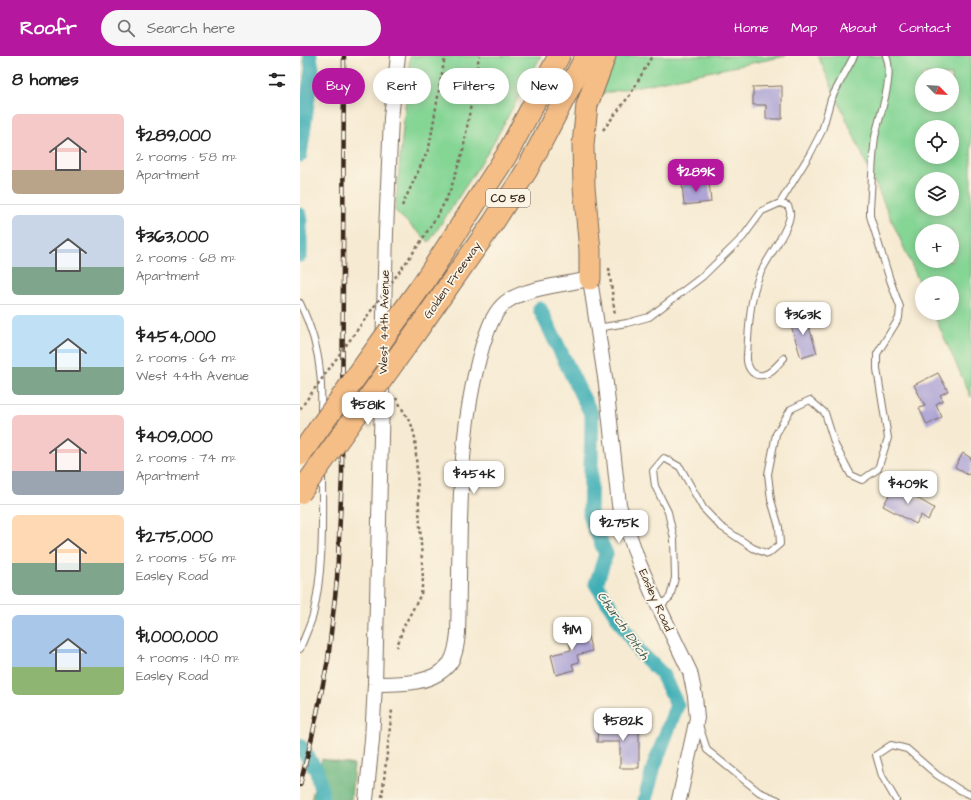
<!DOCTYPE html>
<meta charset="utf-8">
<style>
:root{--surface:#fff;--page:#f6f6f6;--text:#222;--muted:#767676;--line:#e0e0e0;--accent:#b5179e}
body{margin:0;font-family:"Architects Daughter",sans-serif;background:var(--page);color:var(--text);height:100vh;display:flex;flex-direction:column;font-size:15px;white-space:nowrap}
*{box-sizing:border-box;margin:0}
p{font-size:13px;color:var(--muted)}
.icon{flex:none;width:22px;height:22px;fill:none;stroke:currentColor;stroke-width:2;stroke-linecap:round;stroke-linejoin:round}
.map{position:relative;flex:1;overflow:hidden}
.drawer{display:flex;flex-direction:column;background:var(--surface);width:300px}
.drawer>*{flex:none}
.guide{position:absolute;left:12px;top:12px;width:380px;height:36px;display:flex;gap:8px}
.needle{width:26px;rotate:114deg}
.fabs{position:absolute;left:615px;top:12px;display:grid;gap:8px}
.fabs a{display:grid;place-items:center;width:44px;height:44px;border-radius:50%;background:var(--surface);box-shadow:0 2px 10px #0003;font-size:20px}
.price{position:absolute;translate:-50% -34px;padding:0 9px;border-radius:8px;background:#fff;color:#222;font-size:13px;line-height:26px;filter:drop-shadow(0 1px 2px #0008)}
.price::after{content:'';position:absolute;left:50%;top:24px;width:12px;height:9px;margin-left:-6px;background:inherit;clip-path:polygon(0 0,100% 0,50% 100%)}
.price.selected{background:var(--accent);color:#fff}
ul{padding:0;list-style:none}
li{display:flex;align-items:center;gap:12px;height:100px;padding:0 12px}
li+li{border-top:1px solid var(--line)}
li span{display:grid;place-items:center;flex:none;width:112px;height:80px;border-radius:6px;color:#555}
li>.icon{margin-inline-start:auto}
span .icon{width:48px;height:48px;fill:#fffc;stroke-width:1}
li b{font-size:17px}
h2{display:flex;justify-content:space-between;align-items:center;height:48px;padding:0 12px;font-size:17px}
.chip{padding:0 14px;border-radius:18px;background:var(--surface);box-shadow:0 2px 10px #0003;font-size:14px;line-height:36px}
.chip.selected{background:var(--accent);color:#fff}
header{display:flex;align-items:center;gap:24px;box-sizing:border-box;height:56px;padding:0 20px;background:var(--accent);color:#fff}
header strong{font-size:19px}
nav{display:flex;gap:22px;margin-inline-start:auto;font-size:14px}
.search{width:280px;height:36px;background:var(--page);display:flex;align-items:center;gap:10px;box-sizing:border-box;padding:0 14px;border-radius:22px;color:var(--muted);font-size:15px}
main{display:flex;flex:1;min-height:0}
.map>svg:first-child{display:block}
.green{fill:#85d595;stroke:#60805a;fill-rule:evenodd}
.forest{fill:#6cb67e;stroke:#54704e}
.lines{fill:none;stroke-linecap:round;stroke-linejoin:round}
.canal{stroke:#3daeb5;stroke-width:15}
.building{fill:#aea5d6}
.service-casing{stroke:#7c6d5d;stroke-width:8}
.tertiary-casing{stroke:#7c6d5d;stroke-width:16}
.motorway-casing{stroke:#7c6d5d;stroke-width:23}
.path{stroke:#7c6d5d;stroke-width:2.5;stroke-dasharray:3 3;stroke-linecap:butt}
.service{stroke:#fff;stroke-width:6}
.tertiary{stroke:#fff;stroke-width:14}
.motorway{stroke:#f6be87;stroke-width:21}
.rail-casing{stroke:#3b2a1e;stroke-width:4.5}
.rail{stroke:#fcf5e5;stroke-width:3;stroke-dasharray:9;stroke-linecap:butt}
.motorway-bridge-casing{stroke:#7c6d5d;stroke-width:23;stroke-linecap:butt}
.path-bridge{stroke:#7c6d5d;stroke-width:2.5;stroke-dasharray:3 3;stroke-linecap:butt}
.motorway-bridge{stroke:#f6be87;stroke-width:21}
.labels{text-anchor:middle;stroke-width:3.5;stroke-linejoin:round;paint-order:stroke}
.shield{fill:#fcf5e5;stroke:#75675a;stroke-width:1}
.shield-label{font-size:11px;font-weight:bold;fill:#3b2a1e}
.street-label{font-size:12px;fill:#3b2a1e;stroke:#fcf5e5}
.water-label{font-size:13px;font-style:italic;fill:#3c5853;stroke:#fcf5e5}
</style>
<header>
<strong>Roofr</strong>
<div class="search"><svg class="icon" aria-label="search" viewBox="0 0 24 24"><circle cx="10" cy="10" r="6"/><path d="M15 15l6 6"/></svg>Search here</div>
<nav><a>Home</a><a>Map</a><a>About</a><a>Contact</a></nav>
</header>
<main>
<section class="drawer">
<h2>8 homes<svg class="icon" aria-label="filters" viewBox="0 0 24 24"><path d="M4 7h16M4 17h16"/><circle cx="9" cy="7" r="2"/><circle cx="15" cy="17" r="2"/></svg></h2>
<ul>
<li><span style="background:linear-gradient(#f6c9c9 70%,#b9a48a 0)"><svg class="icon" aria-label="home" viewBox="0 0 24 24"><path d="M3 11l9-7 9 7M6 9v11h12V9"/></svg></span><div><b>$289,000</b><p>2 rooms · 58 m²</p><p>Apartment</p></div></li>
<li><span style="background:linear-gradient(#c9d6e8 65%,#7fa58c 0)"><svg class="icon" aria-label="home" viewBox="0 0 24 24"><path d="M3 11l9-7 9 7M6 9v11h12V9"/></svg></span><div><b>$363,000</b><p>2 rooms · 68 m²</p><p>Apartment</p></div></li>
<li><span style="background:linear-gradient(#bfe0f5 65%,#7fa58c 0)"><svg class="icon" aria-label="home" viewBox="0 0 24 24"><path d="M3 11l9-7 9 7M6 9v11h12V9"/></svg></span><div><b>$454,000</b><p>2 rooms · 64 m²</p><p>West 44th Avenue</p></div></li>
<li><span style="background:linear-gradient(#f6c9c9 70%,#9aa5b1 0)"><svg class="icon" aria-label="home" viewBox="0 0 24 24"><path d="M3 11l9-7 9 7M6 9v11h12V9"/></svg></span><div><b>$409,000</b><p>2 rooms · 74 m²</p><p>Apartment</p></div></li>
<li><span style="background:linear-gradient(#ffd9b3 60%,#7fa58c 0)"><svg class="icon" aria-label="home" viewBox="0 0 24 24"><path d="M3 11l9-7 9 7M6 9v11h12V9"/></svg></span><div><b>$275,000</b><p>2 rooms · 56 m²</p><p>Easley Road</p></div></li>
<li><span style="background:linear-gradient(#a9c7e8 65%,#8fb573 0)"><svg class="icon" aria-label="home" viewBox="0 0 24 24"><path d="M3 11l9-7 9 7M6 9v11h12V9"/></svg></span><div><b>$1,000,000</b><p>4 rooms · 140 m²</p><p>Easley Road</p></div></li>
</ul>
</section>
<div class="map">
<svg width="671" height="744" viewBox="0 0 671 744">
<rect width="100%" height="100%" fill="#fcf5e5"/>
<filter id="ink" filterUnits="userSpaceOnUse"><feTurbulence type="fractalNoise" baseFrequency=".025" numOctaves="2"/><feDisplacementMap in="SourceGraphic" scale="8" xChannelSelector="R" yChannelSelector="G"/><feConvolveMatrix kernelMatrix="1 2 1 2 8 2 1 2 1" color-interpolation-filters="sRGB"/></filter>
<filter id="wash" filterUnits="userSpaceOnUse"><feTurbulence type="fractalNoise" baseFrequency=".012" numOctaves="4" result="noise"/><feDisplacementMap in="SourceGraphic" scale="16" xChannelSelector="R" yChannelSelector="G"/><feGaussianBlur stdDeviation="0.9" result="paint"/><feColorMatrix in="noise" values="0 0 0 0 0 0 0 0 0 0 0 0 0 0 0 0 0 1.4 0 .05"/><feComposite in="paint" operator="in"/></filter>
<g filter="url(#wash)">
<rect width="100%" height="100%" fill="#f6ead2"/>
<!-- green -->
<path class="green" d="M110 0H241L190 93 129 186 95 155Z
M315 0H486L300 38Z
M518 0H671V341L633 257H652V227H622V232ZM622 19H652V49H622ZM622 71H652V101H622ZM622 123H652V153H622ZM622 175H652V205H622Z"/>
<!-- forest -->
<path class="forest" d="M22 703 54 709 51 744H11Z"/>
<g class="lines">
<!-- canal -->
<path class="canal" d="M0 99 12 12 10 0
M0 159V199
M240 253 280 336 292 359 290 461 306 498 296 528 340 596 362 618 377 649 354 710 345 744
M0 690 17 715 23 744"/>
</g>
<g id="blocks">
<!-- building -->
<path class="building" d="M482 30V63H466V49H453V31Z
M409 125 411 146 384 149 382 128Z
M505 258 517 297 501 302 489 263Z
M638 317 648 335 640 339 643 344 636 348 642 361 627 369 619 352 625 350 614 329Z
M663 397 671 402V415L668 419 655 411Z
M595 429 634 452 628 464 621 459 616 468 583 450Z
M285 571 292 595 277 599 279 606 272 608 274 614 256 619 251 599 271 594 266 576Z
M298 669H339V712H320V686H297Z"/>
</g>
</g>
<g filter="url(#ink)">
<use href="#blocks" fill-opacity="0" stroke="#7c6d5d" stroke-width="1"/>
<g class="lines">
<!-- service casing -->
<g class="service-casing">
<path id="service" d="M480 147 510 98 522 75 531 43 554 0
M0 247C10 268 18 293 20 316 22 331 21 346 21 360
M297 272 327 267 349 261 403 220 443 181 462 155 480 147 488 150C489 153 491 156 490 159 489 174 467 202 460 218 449 243 449 273 447 299 446 309 451 321 463 319 472 317 478 308 484 302
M359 551 370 541 375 522 374 483 368 456 355 430 353 415 364 402 380 411 403 452 420 470 453 492 468 498 480 488 479 471 471 444 468 418 476 378 491 353 510 344 525 357 535 389 551 419 562 424 578 413 588 382 577 313V298L599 262 600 251 590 224 570 160V152C572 128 572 104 575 81 579 60 595 20 586 0
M0 593C4 582 10 570 13 559 24 513 22 464 22 417
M399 669 407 694 459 736 478 744
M596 744 582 720 576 699 591 689 607 693 637 719 660 734 671 739"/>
</g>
<!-- tertiary casing -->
<g class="tertiary-casing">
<path id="tertiary" d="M75 628C100 628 133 629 150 607 156 598 157 587 158 577 161 481 155 381 183 288 188 274 193 256 206 246 225 232 266 228 290 223L306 328 319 449 339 507 353 539 390 616 395 640 397 662 379 744
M66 744 72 684 75 628 86 176 91 62 98 0"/>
</g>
<!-- motorway casing -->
<g class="motorway-casing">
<path id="motorway" d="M290 223V194L284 131 283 89 287 49 305 0
M124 226 206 100 259 0
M116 276 193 167 227 114 286 0"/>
</g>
<!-- path -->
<path class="path" d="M303 74 330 39 352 0
M102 150 129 92 145 0
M120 187 140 155 150 135 163 95 179 0
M309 212 315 259
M96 342 112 370 115 382 123 523 121 538 103 572 97 591
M82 741 92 654"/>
<!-- service -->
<use href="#service" class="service"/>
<!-- tertiary -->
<use href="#tertiary" class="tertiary"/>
<!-- motorway -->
<use href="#motorway" class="motorway"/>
<!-- rail casing -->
<g class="rail-casing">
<path id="rail" d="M0 729 12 681 28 604 37 523 42 420 44 0"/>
</g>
<!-- rail -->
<use href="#rail" class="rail"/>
<!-- motorway-bridge casing -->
<g class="motorway-bridge-casing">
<path id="motorway-bridge" d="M0 399 124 226
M0 437 116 276"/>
</g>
<!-- path-bridge -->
<path class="path-bridge" d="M0 353 120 187"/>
<!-- motorway-bridge -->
<use href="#motorway-bridge" class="motorway-bridge"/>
</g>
</g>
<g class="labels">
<!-- shield labels -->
<rect class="shield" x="186" y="133" width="44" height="18" rx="3"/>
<g class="shield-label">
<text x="208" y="146">CO 58</text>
</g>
<!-- street labels -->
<g class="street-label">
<text transform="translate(152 224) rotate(-55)" y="4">Golden Freeway</text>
<text transform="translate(84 266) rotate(-89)" y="4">West 44th Avenue</text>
<text transform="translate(356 544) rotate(66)" y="4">Easley Road</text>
</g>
<!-- water labels -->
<g class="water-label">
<text transform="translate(324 569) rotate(55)" y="5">Church Ditch</text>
</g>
</g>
</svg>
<div class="fabs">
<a><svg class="needle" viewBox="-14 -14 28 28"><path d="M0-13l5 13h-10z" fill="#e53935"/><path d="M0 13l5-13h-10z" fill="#767676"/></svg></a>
<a><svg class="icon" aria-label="locate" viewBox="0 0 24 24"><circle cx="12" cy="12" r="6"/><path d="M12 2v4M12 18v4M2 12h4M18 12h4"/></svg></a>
<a><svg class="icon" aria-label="layers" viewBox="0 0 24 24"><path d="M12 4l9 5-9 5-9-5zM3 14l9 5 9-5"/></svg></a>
<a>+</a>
<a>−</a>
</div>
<b class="price selected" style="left:396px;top:137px">$289K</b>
<b class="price" style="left:503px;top:280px">$363K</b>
<b class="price" style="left:68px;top:370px">$581K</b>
<b class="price" style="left:174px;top:439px">$454K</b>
<b class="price" style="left:608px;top:449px">$409K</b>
<b class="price" style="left:319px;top:488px">$275K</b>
<b class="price" style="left:272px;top:595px">$1M</b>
<b class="price" style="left:323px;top:686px">$582K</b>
<div class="guide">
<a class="chip selected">Buy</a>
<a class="chip">Rent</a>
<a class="chip">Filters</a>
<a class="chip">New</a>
</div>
</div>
</main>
